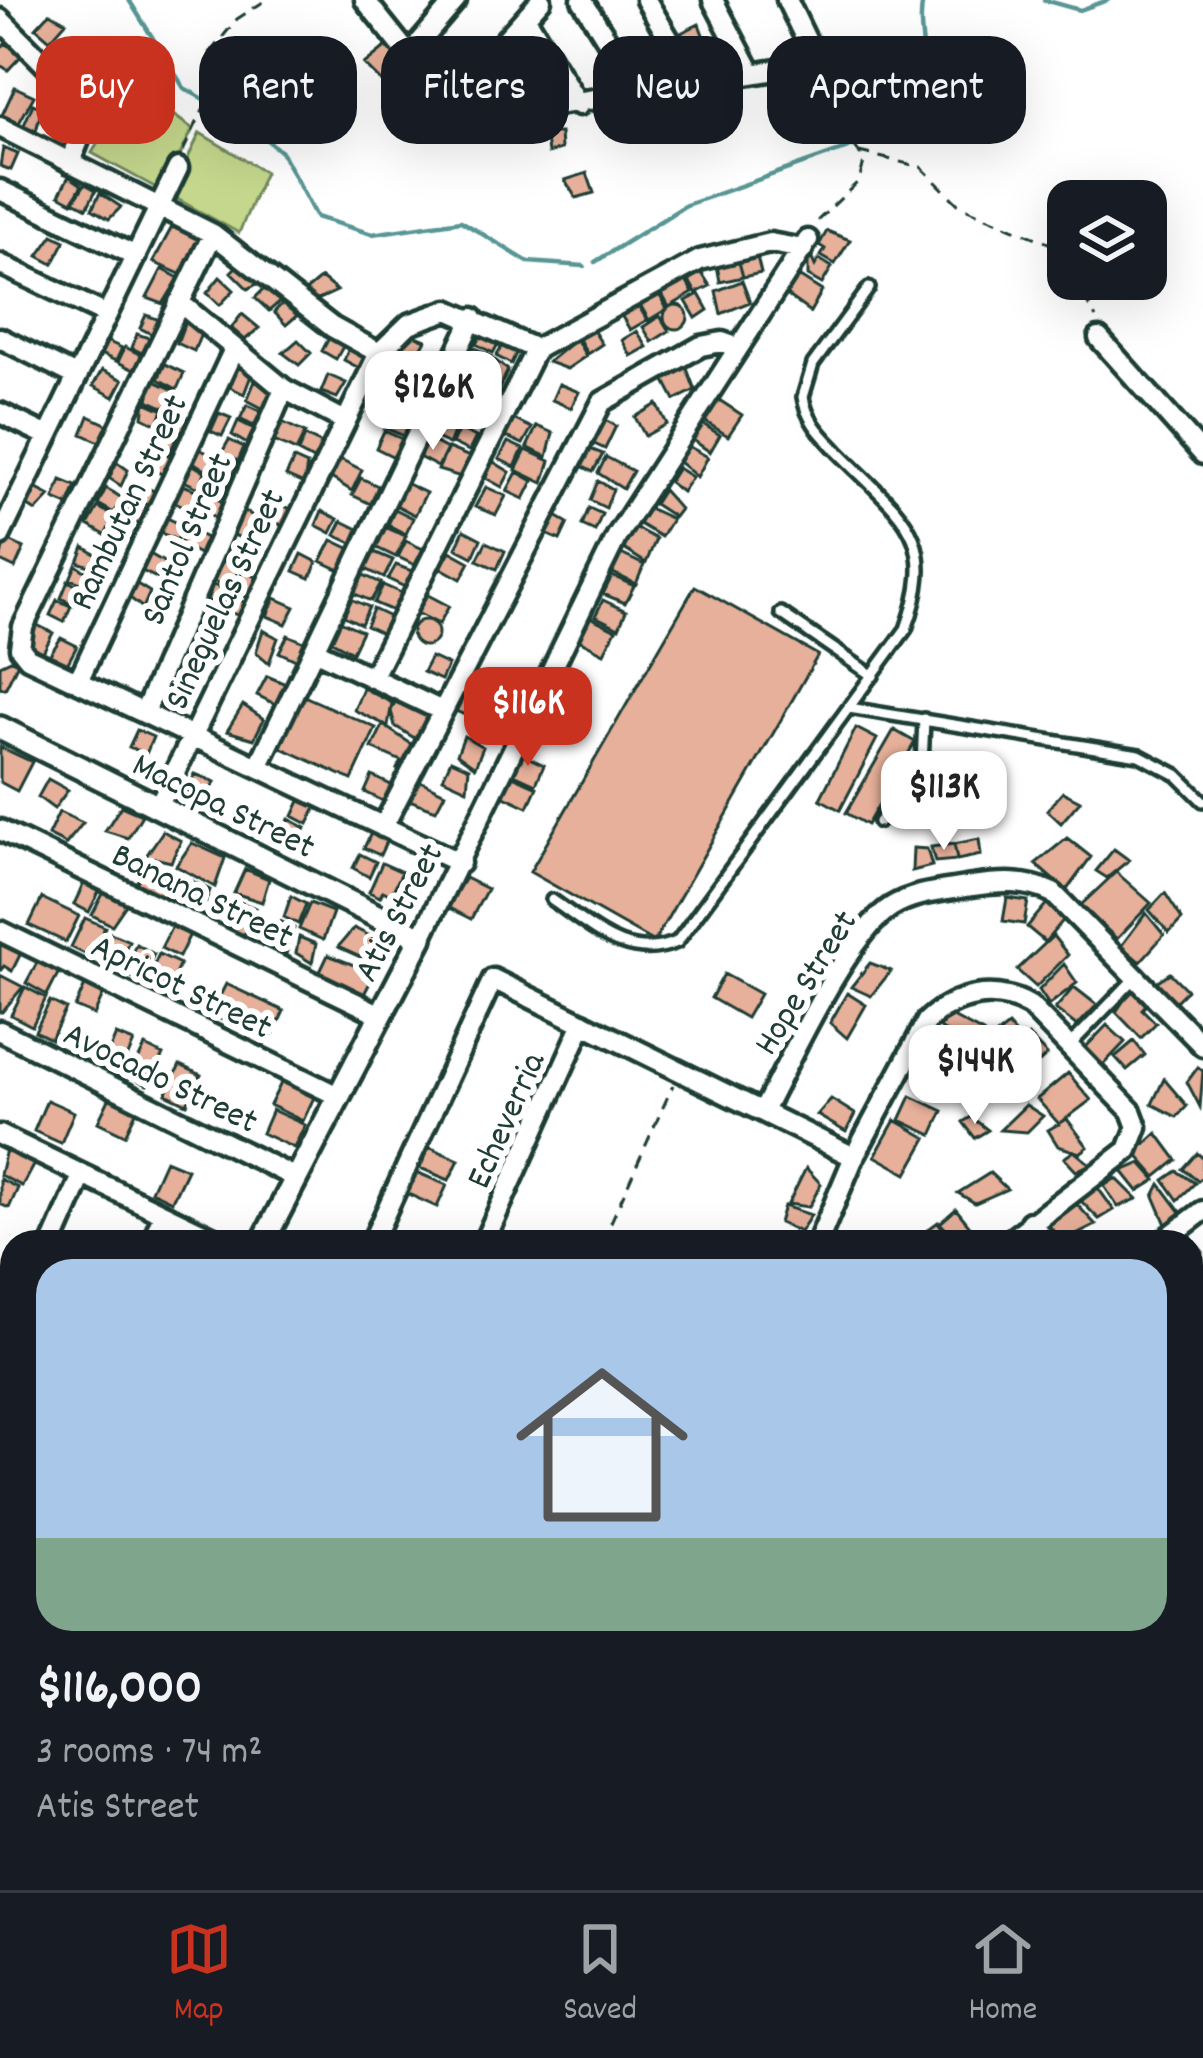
<!DOCTYPE html>
<meta charset="utf-8">
<style>
:root{--surface:#171b24;--page:#242831;--text:#f1f3f6;--muted:#9ea1a6;--line:#363941;--accent:#c8321e}
body{margin:0;font-family:Dekko,sans-serif;background:var(--page);color:var(--text);height:100vh;display:flex;flex-direction:column;font-size:45px;white-space:nowrap}
*{box-sizing:border-box;margin:0}
p{font-size:39px;color:var(--muted)}
.icon{flex:none;width:66px;height:66px;fill:none;stroke:currentColor;stroke-width:2;stroke-linecap:round;stroke-linejoin:round}
.map{position:relative;flex:1;overflow:hidden}
.drawer{position:absolute;left:0px;top:1230px;width:1203px;height:660px;display:flex;flex-direction:column;background:var(--surface);border-radius:36px 36px 0 0;box-shadow:0 12px 48px #0002}
.drawer>*{flex:none}
.hud{position:absolute;left:36px;top:36px;width:1131px;height:108px;display:flex;gap:24px}
.buttons{position:absolute;left:1047px;top:180px;display:grid;gap:24px}
.buttons a{display:grid;place-items:center;width:120px;height:120px;border-radius:24px;background:var(--surface);box-shadow:0 12px 48px #0002;font-size:60px}
.price{position:absolute;translate:-50% -102px;padding:0 27px;border-radius:24px;background:#fff;color:#222;font-size:39px;line-height:78px;filter:drop-shadow(0 3px 6px #0008)}
.price::after{content:'';position:absolute;left:50%;top:72px;width:36px;height:27px;margin-left:-18px;background:inherit;clip-path:polygon(0 0,100% 0,50% 100%)}
.price.selected{background:var(--accent);color:#fff}
ul{padding:0;list-style:none}
li{display:grid;align-content:center;gap:24px;height:636px;padding:0 36px}
li+li{border-top:3px solid var(--line)}
li span{display:grid;place-items:center;height:372px;border-radius:36px;color:#555}
li>.icon{margin-inline-start:auto}
span .icon{width:216px;height:216px;fill:#fffc;stroke-width:1}
li b{font-size:51px}
.tag{padding:0 42px;border-radius:36px;background:var(--surface);box-shadow:0 12px 48px #0002;font-size:42px;line-height:108px}
.tag.selected{background:var(--accent);color:#fff}
.tab-bar{display:flex;justify-content:space-around;align-items:center;height:168px;border-top:3px solid var(--line);background:var(--surface);font-size:33px;color:var(--muted)}
.tab-bar a{display:grid;justify-items:center;gap:6px}
.tab-bar .selected{color:var(--accent)}
.map>svg:first-child{display:block}
.green{fill:#c4d78c;stroke:#728a60;stroke-width:3}
.lines{fill:none;stroke-linecap:round;stroke-linejoin:round}
.stream{stroke:#599695;stroke-width:4.5}
.building{fill:#e6b09a;stroke:#1f3d34;stroke-width:3}
.service-casing{stroke:#1f3d34;stroke-width:18}
.minor-casing{stroke:#1f3d34;stroke-width:27}
.tertiary-casing{stroke:#1f3d34;stroke-width:30}
.trunk-casing{stroke:#1f3d34;stroke-width:39}
.path{stroke:#1f3d34;stroke-width:3;stroke-dasharray:12 9;stroke-linecap:butt}
.service{stroke:#fff;stroke-width:9}
.minor{stroke:#fff;stroke-width:18}
.tertiary{stroke:#fff;stroke-width:21}
.trunk{stroke:#fff;stroke-width:30}
.labels{text-anchor:middle;stroke-width:12;stroke-linejoin:round;paint-order:stroke}
.street-label{font-size:36px;fill:#1f3d34;stroke:#fff}
</style>
<div class="map">
<svg width="1203" height="1890" viewBox="0 0 1203 1890">
<rect width="100%" height="100%" fill="#fff"/>
<filter id="ink" filterUnits="userSpaceOnUse"><feTurbulence type="fractalNoise" baseFrequency=".00833" numOctaves="2"/><feDisplacementMap in="SourceGraphic" scale="24" xChannelSelector="R" yChannelSelector="G"/><feConvolveMatrix kernelMatrix="1 2 1 2 8 2 1 2 1" color-interpolation-filters="sRGB"/></filter>
<g filter="url(#ink)">
<!-- green -->
<path class="green" d="M507 41 520 62 478 116 456 98Z
M132 86 193 129 162 191 92 153Z
M200 133 265 172 239 233 170 195Z
M0 1418H12V1878H857L846 1890H0Z"/>
<g class="lines">
<!-- stream -->
<path class="stream" d="M129 0 184 88 250 125 282 153 316 217 372 234 461 221 528 262 584 266
M1044 0 1080 10 1108 0
M595 262 686 205 908 127C944 92 913 41 923 0
M0 1403H12"/>
</g>
<!-- building -->
<path class="building" d="M50 13 66 22 50 40 36 28Z
M699 24 705 40 690 51 681 33Z
M6 43 21 56 8 70 0 65V49Z
M389 44 407 61 384 84 364 64Z
M708 48 718 68 698 75 691 57Z
M834 54 844 63 821 72 815 63Z
M15 87 34 96 19 123 2 115Z
M33 104 42 108 36 131 24 125Z
M679 111 684 131 662 128 658 115Z
M545 133H560L561 149 548 153Z
M3 148 18 154 11 170 0 166Z
M587 173 594 193 576 198 565 180Z
M69 176 82 185 72 202 59 195Z
M85 184 96 190 87 208 74 201Z
M100 193 121 207 109 219 92 209Z
M172 227 202 241 187 277 153 262Z
M827 231 850 240 835 264 821 256 825 249 819 245Z
M53 235 65 241 53 264 38 256Z
M757 257 761 273 743 277 739 262Z
M812 259 815 266 819 259 832 267 822 284 808 276V261Z
M739 262 743 277 720 282 717 265Z
M240 263 262 281 248 289 231 272Z
M162 269 179 278 163 304 147 298Z
M700 270 710 286 696 293 687 277Z
M682 274 693 293 669 307 658 287Z
M220 277 234 290 220 305 207 293Z
M800 277 822 291 810 312 782 292Z
M275 278 289 294 269 311 255 298Z
M321 278 337 291 313 302 302 294Z
M742 281 750 302 721 314 716 291Z
M658 292 667 309 649 320 639 303Z
M699 294 708 310 696 318 686 301Z
M288 298 300 313 286 325 274 312Z
M664 317a12 12 0 1 1 24 0a12 12 0 1 1-24 0Z
M638 305 647 320 630 330 621 315Z
M242 314 259 328 245 340 231 328Z
M146 315 168 323 161 339 140 328Z
M660 316 669 331 652 342 643 327Z
M186 319 203 329 194 351 177 343Z
M485 327 502 337 493 353 476 344Z
M593 330 602 344 587 354 579 339Z
M637 331 647 347 631 356 622 340Z
M409 333 426 340 417 356 403 349Z
M137 334 152 339 144 354 132 348Z
M330 336 345 343 336 359 322 351Z
M102 339 122 348 116 361 96 352Z
M576 339 586 356 567 369 548 362Z
M298 340 311 353 299 365 283 353Z
M506 340 519 347 511 364 496 356Z
M471 346 491 356 479 375 462 367Z
M125 347 143 356 136 371 118 362Z
M349 348 368 356 361 369 344 360Z
M398 354 415 361 406 379 390 370Z
M492 358 508 370 499 389 481 380Z
M165 364 184 373 177 389 158 379Z
M419 364 434 372 426 390 410 382Z
M686 366 695 390 675 400 663 377Z
M238 367 252 373 244 394 230 387Z
M102 370 123 380 114 397 93 386Z
M460 373 479 381 470 397 453 389Z
M328 375 346 383 337 398 321 392Z
M387 377 403 384 395 400 380 393Z
M152 380 176 391 168 409 148 400Z
M255 381 274 391 264 409 247 400Z
M480 382 498 390 489 408 471 402Z
M559 384 579 392 571 408 552 400Z
M407 389 423 397 416 412 400 405Z
M448 393 468 402 459 424 438 415Z
M713 396 742 415 728 436 695 415Z
M145 402 163 410 157 424 143 417Z
M657 404 667 424 645 436 635 417Z
M247 405 261 411 254 426 240 419Z
M471 405 488 413 479 430 463 422Z
M394 408 413 417 404 436 385 428Z
M173 411 193 421 187 432 166 427Z
M219 413 231 418 222 436 211 431Z
M89 416 110 426 102 443 82 434Z
M600 417 616 426 605 449 588 441Z
M436 418 456 427 449 444 429 435Z
M513 419 532 428 523 444 505 436Z
M238 421 254 429 247 444 232 435Z
M282 422 305 433 296 451 272 440Z
M703 424 720 435 710 452 693 440Z
M537 426 553 433 547 457 527 447Z
M459 429 476 437 469 451 452 443Z
M162 430 177 437 169 454 155 446Z
M384 431 402 439 394 457 376 448Z
M305 436 326 446 317 462 298 452Z
M428 439 447 449 438 467 419 457Z
M229 440 244 447 238 461 221 454Z
M508 442 523 449 515 467 499 459Z
M147 445 174 458 166 476 139 463Z
M688 446 708 457 697 477 679 462Z
M585 447 603 454 593 472 578 464Z
M197 448 216 457 207 471 190 460Z
M448 448 470 457 461 477 438 470Z
M526 450 550 461 543 483 516 470Z
M606 457 633 471 623 489 598 473Z
M225 459 237 463 231 480 218 475Z
M294 459 307 465 304 484 286 476Z
M340 459 362 470 352 491 331 478Z
M492 461 510 472 502 487 484 477Z
M117 462 128 470 121 486 109 478Z
M188 462 205 472 199 488 182 480Z
M678 468 692 477 682 492 669 482Z
M517 472 533 481 524 499 507 491Z
M216 477 229 484 223 498 209 492Z
M361 478 378 486 371 504 352 495Z
M61 480 76 486 68 505 54 499Z
M598 481 613 489 606 508 590 500Z
M405 483 426 493 415 515 394 504Z
M139 484 160 494 152 507 133 498Z
M181 484 198 491 190 509 173 501Z
M486 487 506 496 496 515 475 507Z
M35 488 50 496 36 511 25 504Z
M106 488 122 498 114 513 98 504Z
M663 490 680 509 674 517 654 504Z
M201 492 221 501 226 507 222 515 215 518 200 507 197 513 192 511Z
M132 502 154 512 145 527 124 518Z
M275 502 297 512 288 528 267 519Z
M98 507 115 517 105 535 88 525Z
M646 507 672 519 661 537 636 522Z
M589 508 602 514 595 531 582 525Z
M241 509 262 521 252 543 229 533Z
M395 509 413 518 406 534 388 525Z
M322 511 338 519 331 533 316 525Z
M554 515 568 523 560 540 544 533Z
M165 517 184 526 177 540 159 532Z
M342 521 358 529 352 543 335 535Z
M630 525 656 539 646 563 619 546Z
M385 527 406 536 396 557 375 547Z
M186 528 206 538 199 554 180 544Z
M464 530 481 539 473 557 456 548Z
M5 539 24 548 15 568 0 561Z
M332 540 355 551 344 572 321 561Z
M406 541 423 549 415 565 398 557Z
M486 542 505 551 497 569 477 560Z
M84 547 100 557 95 568 78 562Z
M450 551 470 562 461 579 441 568Z
M374 552 393 560 384 578 366 569Z
M617 552 644 565 636 584 607 570Z
M150 554 167 564 157 578 140 570Z
M302 554 317 562 310 578 294 571Z
M217 558 239 568 230 589 209 579Z
M76 565 91 575 86 585 70 579Z
M396 565 412 571 405 587 388 579Z
M243 571 263 580 252 600 234 591Z
M361 574 381 583 371 601 353 593Z
M612 576 634 586 625 603 603 594Z
M68 581 83 589 75 605 61 598Z
M137 584 150 592 143 608 130 598Z
M213 585 229 592 222 607 207 600Z
M383 585 401 593 393 611 374 603Z
M695 586 818 655 654 942 530 872Z
M426 594 449 606 439 624 417 613Z
M231 596 248 604 242 617 225 610Z
M275 598 295 607 286 624 267 616Z
M351 599 369 607 361 624 344 616Z
M57 600 71 606 64 622 50 615Z
M603 600 626 611 619 628 595 616Z
M373 609 390 617 386 635 366 626Z
M582 613 616 630 604 653 571 636Z
M412 633a13 13 0 1 1 26 0a13 13 0 1 1-26 0Z
M29 621 53 633 41 656 21 640Z
M340 621 362 631 352 652 332 641Z
M189 626 206 635 197 652 180 643Z
M263 630 278 638 269 663 256 652Z
M288 635 304 642 296 660 279 652Z
M61 638 77 646 65 668 46 660Z
M177 649 197 659 188 675 168 665Z
M431 657 448 665 441 680 423 672Z
M11 660 18 663 5 689 0 687V665Z
M475 673 492 681 485 696 468 689Z
M267 676 286 684 277 705 257 695Z
M363 688 392 703 388 726 354 710Z
M464 692 485 701 476 720 456 711Z
M398 695 434 715 421 742 395 726 391 711Z
M304 696 376 728 352 780 280 747Z
M486 703 508 713 500 733 476 725Z
M243 705 264 719 254 739 227 731Z
M383 725 413 745 403 771 397 769 401 761 372 748Z
M856 728 877 739 840 810 820 799Z
M137 730 153 737 146 754 129 747Z
M894 730 915 742 867 825 846 813Z
M464 736 483 747 475 767 457 754Z
M0 747 32 762 17 791 0 782Z
M521 754 544 765 536 784 512 773Z
M451 760 469 768 467 789 443 778Z
M195 774 215 782 204 800 187 792Z
M510 775 537 787 528 807 502 795Z
M372 776 391 785 383 801 365 792Z
M48 779 68 790 54 809 38 797Z
M418 780 445 793 436 810 409 800Z
M1063 792 1080 801 1061 823 1047 810Z
M300 801 316 808 308 824 293 816Z
M121 806 142 815 128 838 105 831Z
M59 812 83 823 66 844 48 835Z
M289 819 306 828 298 846 281 839Z
M163 831 181 841 171 862 146 856Z
M371 833 387 840 380 855 364 848Z
M1067 838 1091 857 1066 891 1035 864Z
M979 839 981 855 957 860 954 844Z
M192 843 225 858 215 887 176 866Z
M954 844 957 860 935 862 931 847Z
M913 848 927 849 932 866 912 871Z
M1114 849 1129 860 1107 878 1096 871Z
M360 854 376 862 369 877 353 868Z
M152 863 185 877 176 908 133 886Z
M382 863 402 872 391 895 383 891 380 897 369 892Z
M245 869 269 879 262 902 234 893Z
M1116 872 1151 903 1117 939 1081 905Z
M404 874 421 882 410 907 393 898Z
M465 878 487 889 471 919 447 907Z
M192 881 210 890 200 920 179 911Z
M84 883 100 890 89 912 74 904Z
M105 890 132 896 112 925 92 915Z
M1165 893 1182 919 1169 933 1149 910Z
M291 896 306 904 298 924 284 917Z
M42 898 79 916 66 942 29 925Z
M1007 898 1028 901 1024 924 1003 921Z
M231 899 256 908 244 935 221 928Z
M1048 902 1066 917 1045 942 1027 927Z
M310 903 333 912 323 940 299 929Z
M1146 913 1164 935 1140 962 1121 946Z
M85 918 105 927 91 957 71 947Z
M175 920 193 928 179 957 161 948Z
M280 921 294 928 286 954 263 942Z
M354 928 386 944 378 965 338 947Z
M111 933 129 941 118 964 100 955Z
M1053 936 1068 955 1036 987 1017 970Z
M299 937 316 944 312 963 296 953Z
M0 943 23 949 12 971 4 966 0 971Z
M136 944 154 954 140 981 122 972Z
M159 954 180 964 166 994 145 984Z
M328 955 375 973 362 998 317 978Z
M40 957 61 968 47 995 26 983Z
M870 963 891 971 871 996 851 987Z
M1064 964 1077 983 1049 1005 1039 990Z
M1170 973 1187 990 1175 1002 1156 982Z
M724 974 760 994 746 1018 711 998Z
M0 975 23 987 2 1012H0Z
M86 983 105 991 94 1015 75 1007Z
M226 984 284 1011 271 1039 210 1015Z
M1135 984 1151 1000 1142 1009 1156 1023 1141 1038 1116 1012Z
M25 987 46 998 32 1026 11 1015Z
M1074 987 1097 1005 1077 1026 1055 1009Z
M847 993 866 1005 847 1038 830 1023Z
M50 1001 66 1009 51 1039 35 1031Z
M949 1015 983 1033 973 1049 940 1028Z
M778 1017 802 1028 792 1048 768 1036Z
M1107 1025 1125 1042 1103 1065 1084 1049Z
M1008 1026 1020 1040 1000 1061 983 1046Z
M116 1035 134 1042 122 1069 105 1061Z
M1029 1036 1047 1055 1021 1079 1004 1062Z
M1134 1041 1145 1055 1127 1070 1115 1057Z
M145 1046 163 1055 147 1085 130 1076Z
M180 1065 201 1075 187 1104 166 1094Z
M1198 1067 1203 1071 1200 1107 1187 1082Z
M1068 1073 1091 1100 1059 1124 1037 1099Z
M285 1075 317 1091 303 1121 270 1105Z
M1164 1079 1187 1106 1177 1117 1152 1104Z
M113 1091 140 1104 125 1135 98 1122Z
M911 1096 943 1111 932 1135 900 1120Z
M831 1099 855 1114 846 1132 817 1115Z
M47 1100 74 1112 61 1143 34 1131Z
M1026 1105 1043 1116 1027 1132 1000 1130Z
M272 1110 305 1125 294 1148 262 1133Z
M971 1117 988 1130 975 1138 963 1122Z
M1067 1119 1088 1147 1080 1153 1058 1146 1048 1130Z
M895 1120 927 1138 907 1174 875 1156Z
M1157 1133 1177 1160 1156 1177 1135 1153Z
M7 1145 36 1160 22 1186 0 1175Z
M429 1147 459 1160 449 1180 420 1168Z
M1074 1151 1090 1164 1076 1171 1064 1158Z
M1197 1153 1203 1158V1177L1198 1181 1183 1169Z
M165 1160 187 1169 172 1201 151 1191Z
M1141 1163 1156 1180 1138 1191 1122 1171Z
M806 1168 821 1184 809 1207 788 1204Z
M1177 1171 1195 1183 1178 1200 1164 1180Z
M416 1172 447 1185 437 1207 406 1193Z
M990 1173 1007 1189 975 1203 958 1193Z
M1116 1178 1137 1199 1118 1207 1104 1186Z
M0 1179 18 1188 9 1208 0 1204Z
M1160 1184 1184 1216 1168 1229 1154 1196Z
M1098 1188 1114 1210 1099 1219 1077 1197Z
M1071 1198 1096 1225 1062 1242 1045 1221Z
M784 1206 811 1215 800 1232 779 1223Z
M956 1209 973 1230 959 1242 940 1223Z
M938 1222 953 1242H916L914 1240Z
M1190 1236 1203 1252V1268L1191 1276V1242H1183Z
M1203 1361V1408L1191 1392V1370Z
M1191 1506 1203 1521 1199 1547 1191 1537Z
M1203 1674V1719L1191 1705V1684Z
M980 1878H1008L1010 1880 1000 1890H967Z"/>
<g class="lines">
<!-- service casing -->
<g class="service-casing">
<path id="service" d="M781 613 873 676
M849 708 1139 755 1177 775 1203 801
M879 822 922 765 924 719
M552 900C592 927 627 963 677 942L906 629C941 534 901 516 838 452 821 434 807 421 803 397L813 364 869 288
M1070 1045 1137 976
M1191 1503 1203 1506
M1191 1551 1195 1556 1203 1550"/>
</g>
<!-- minor casing -->
<g class="minor-casing">
<path id="minor" d="M365 0 409 55 475 118 795 67 812 52 787 0
M582 0 641 94
M646 0 696 85
M713 0 752 74
M526 18 579 105
M0 19 85 105 83 130 70 163
M409 55 456 0
M452 99 541 0
M0 127 213 234 332 327 379 353
M0 190 136 256
M213 234 23 627 20 648 28 658 460 863
M0 264 107 315
M179 302 284 389 343 420
M0 338 76 376
M1099 338 1203 454
M0 413 48 436
M0 536 178 168
M314 650 442 711
M372 678 536 349 700 260 770 243 803 249
M78 681 234 349
M144 713 284 389
M258 767 473 318
M158 807 379 353 409 324 448 310 536 349
M383 827 602 402 701 346 722 342 736 347
M0 830 379 1014
M0 931 336 1095
M421 938 617 536 808 240
M0 1031 294 1177
M763 1111C789 1062 847 935 891 907 915 892 945 891 972 886 1000 882 1027 880 1053 893L1203 1046
M0 1135 222 1242
M1030 1222 1047 1242
M53 1242 82 1176
M152 1242 163 1215
M372 1242 493 979 854 1157
M484 1242 583 1023
M818 1242 854 1157 927 1021C956 994 995 986 1030 1006L1131 1111 1137 1127 1128 1150 1008 1242
M1162 1242 1203 1211
M0 1341H12
M1191 1349 1203 1340
M1191 1868 1203 1861
M1153 1890 1174 1878"/>
</g>
<!-- tertiary casing -->
<g class="tertiary-casing">
<path id="tertiary" d="M0 728 421 938 263 1242
M1191 1417 1203 1432"/>
</g>
<!-- trunk casing -->
<g class="trunk-casing">
<path id="trunk" d="M1191 1615 1203 1605
M1191 1650 1203 1640
M895 1890 907 1878
M933 1890 945 1878"/>
</g>
<!-- path -->
<path class="path" d="M814 72 864 162 859 181 816 222
M183 151 211 94 208 55 237 19 266 0
M859 152 921 167 960 206 1058 247 1068 271
M1073 279 1096 318
M602 1242 673 1085"/>
<!-- service -->
<use href="#service" class="service"/>
<!-- minor -->
<use href="#minor" class="minor"/>
<!-- tertiary -->
<use href="#tertiary" class="tertiary"/>
<!-- trunk -->
<use href="#trunk" class="trunk"/>
</g>
</g>
<g class="labels">
<!-- street labels -->
<g class="street-label">
<text transform="translate(126 501) rotate(-65)" y="13">Rambutan Street</text>
<text transform="translate(184 538) rotate(-67)" y="13">Santol Street</text>
<text transform="translate(222 598) rotate(-65)" y="13">Sineguelas Street</text>
<text transform="translate(225 803) rotate(26)" y="13">Macopa Street</text>
<text transform="translate(204 893) rotate(26)" y="13">Banana Street</text>
<text transform="translate(396 911) rotate(-62)" y="13">Atis Street</text>
<text transform="translate(803 981) rotate(-58)" y="13">Hope Street</text>
<text transform="translate(183 984) rotate(26)" y="13">Apricot Street</text>
<text transform="translate(162 1075) rotate(26)" y="13">Avocado Street</text>
<text transform="translate(503 1119) rotate(-66)" y="13">Echeverria</text>
</g>
</g>
</svg>
<div class="buttons">
<a><svg class="icon" aria-label="layers" viewBox="0 0 24 24"><path d="M12 4l9 5-9 5-9-5zM3 14l9 5 9-5"/></svg></a>
</div>
<b class="price" style="left:433px;top:453px">$126K</b>
<b class="price selected" style="left:528px;top:769px">$116K</b>
<b class="price" style="left:944px;top:853px">$113K</b>
<b class="price" style="left:975px;top:1127px">$144K</b>
<div class="hud">
<a class="tag selected">Buy</a>
<a class="tag">Rent</a>
<a class="tag">Filters</a>
<a class="tag">New</a>
<a class="tag">Apartment</a>
</div>
<section class="drawer">
<ul>
<li><span style="background:linear-gradient(#a9c7e8 75%,#7fa58c 0)"><svg class="icon" aria-label="home" viewBox="0 0 24 24"><path d="M3 11l9-7 9 7M6 9v11h12V9"/></svg></span><div><b>$116,000</b><p>3 rooms · 74 m²</p><p>Atis Street</p></div></li>
</ul>
</section>
</div>
<nav class="tab-bar">
<a class="selected"><svg class="icon" aria-label="map" viewBox="0 0 24 24"><path d="M3 6l6-2 6 2 6-2v14l-6 2-6-2-6 2zM9 4v14M15 6v14"/></svg>Map</a>
<a><svg class="icon" aria-label="saved" viewBox="0 0 24 24"><path d="M7 4h10v16l-5-4-5 4z"/></svg>Saved</a>
<a><svg class="icon" aria-label="home" viewBox="0 0 24 24"><path d="M3 11l9-7 9 7M6 9v11h12V9"/></svg>Home</a>
</nav>
